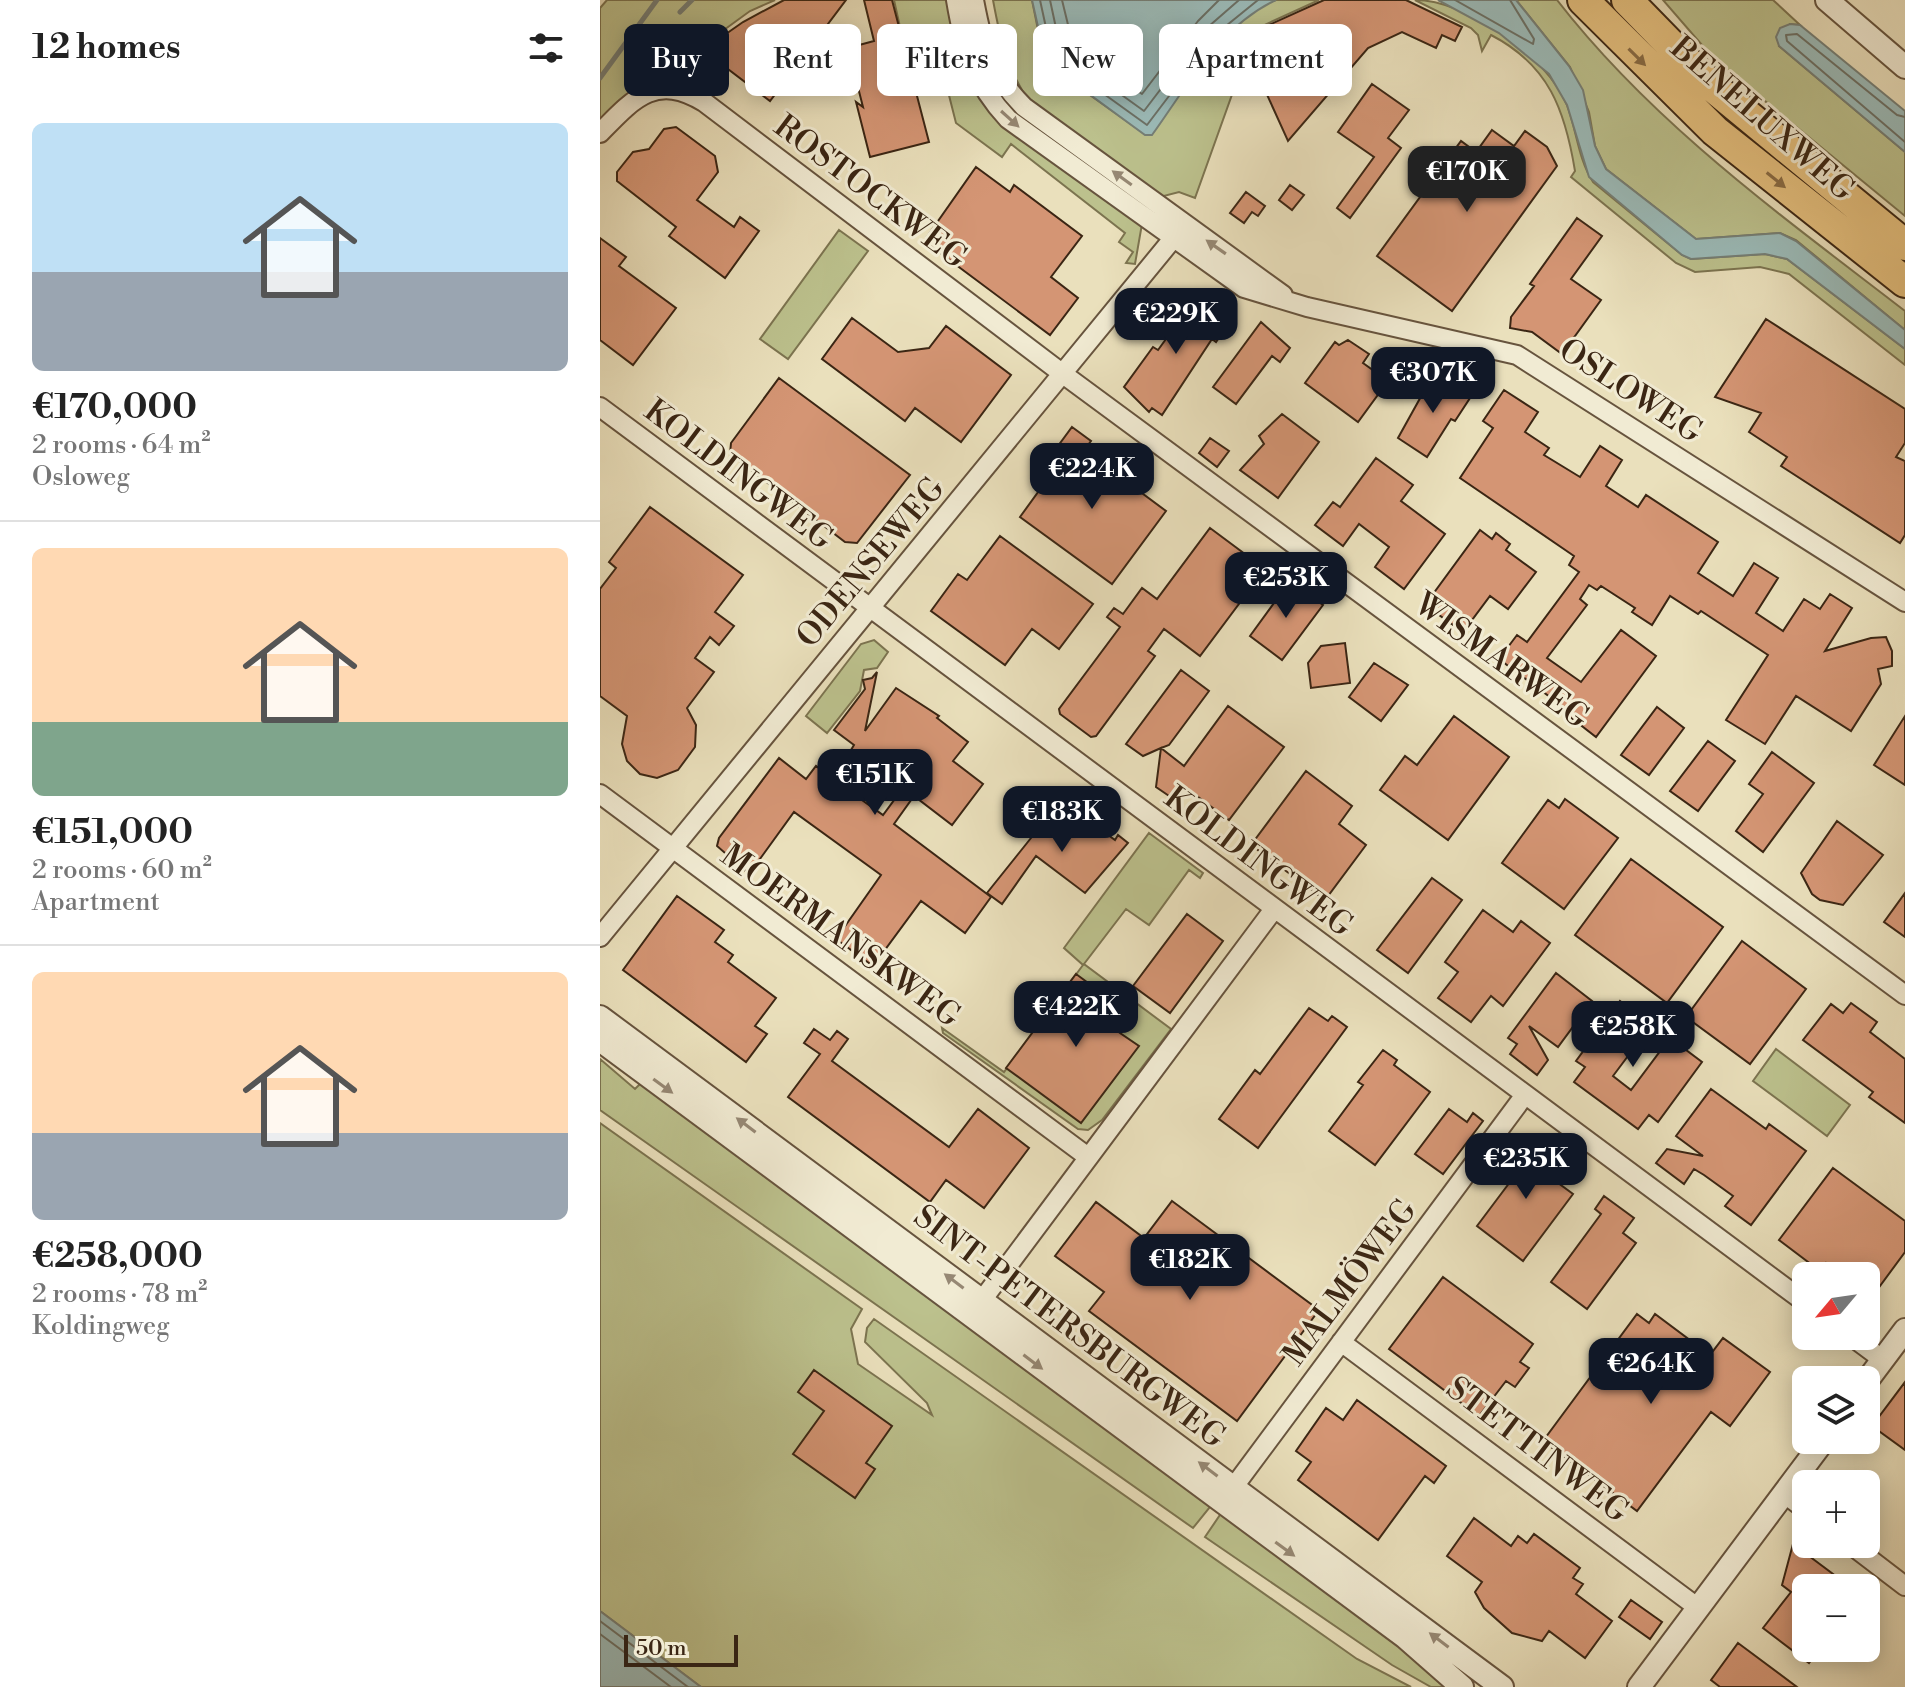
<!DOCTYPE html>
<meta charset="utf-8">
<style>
:root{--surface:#fff;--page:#f2f2f2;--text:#222;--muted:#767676;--line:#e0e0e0;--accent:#111827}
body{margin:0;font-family:"Libre Bodoni",serif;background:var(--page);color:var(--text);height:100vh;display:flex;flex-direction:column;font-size:30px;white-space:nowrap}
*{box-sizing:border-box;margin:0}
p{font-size:26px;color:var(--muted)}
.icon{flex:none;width:44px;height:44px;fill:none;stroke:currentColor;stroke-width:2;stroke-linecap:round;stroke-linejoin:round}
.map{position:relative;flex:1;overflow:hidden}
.drawer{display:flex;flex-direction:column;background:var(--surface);width:600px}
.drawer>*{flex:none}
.hud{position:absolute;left:24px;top:24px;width:760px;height:72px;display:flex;gap:16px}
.needle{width:52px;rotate:241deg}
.fabs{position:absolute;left:1192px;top:1262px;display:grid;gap:16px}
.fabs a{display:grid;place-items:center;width:88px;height:88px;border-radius:12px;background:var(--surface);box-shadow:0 4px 20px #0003;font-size:40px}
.scale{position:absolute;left:24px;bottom:20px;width:114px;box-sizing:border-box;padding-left:8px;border:4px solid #3b2614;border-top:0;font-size:22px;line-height:28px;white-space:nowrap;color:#3b2614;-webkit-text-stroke:6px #f1ebd3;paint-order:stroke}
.price{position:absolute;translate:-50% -68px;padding:0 18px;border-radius:16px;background:var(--accent);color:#fff;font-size:26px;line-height:52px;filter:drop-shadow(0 2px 4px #0008)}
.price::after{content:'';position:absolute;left:50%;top:48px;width:24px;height:18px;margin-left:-12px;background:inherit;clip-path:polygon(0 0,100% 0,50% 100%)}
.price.current{background:#222;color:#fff}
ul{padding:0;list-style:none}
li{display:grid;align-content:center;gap:16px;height:424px;padding:0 32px}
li+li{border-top:2px solid var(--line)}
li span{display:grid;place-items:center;height:248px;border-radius:12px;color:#555}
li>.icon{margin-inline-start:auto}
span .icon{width:144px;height:144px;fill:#fffc;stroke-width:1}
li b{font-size:34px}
h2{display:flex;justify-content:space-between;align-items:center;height:96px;padding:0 32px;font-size:34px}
.pill{padding:0 28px;border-radius:12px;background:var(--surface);box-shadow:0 4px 20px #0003;font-size:28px;line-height:72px}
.pill.current{background:var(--accent);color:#fff}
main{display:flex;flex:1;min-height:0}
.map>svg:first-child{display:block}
.green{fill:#bcc18d;stroke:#7c7450;stroke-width:2}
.water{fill:#9bbbb9;stroke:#757f77;stroke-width:2}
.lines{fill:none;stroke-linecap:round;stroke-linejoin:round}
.shore{stroke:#6b7066;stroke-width:2}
.stream{stroke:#757f77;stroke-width:5}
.building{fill:#d49574;stroke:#3b2614;stroke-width:2;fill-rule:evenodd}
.minor-casing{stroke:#67543e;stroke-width:22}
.tertiary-casing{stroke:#67543e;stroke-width:26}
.trunk-casing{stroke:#3b2614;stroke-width:34}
.minor{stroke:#f1ebd3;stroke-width:18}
.tertiary{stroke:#f1ebd3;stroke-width:22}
.trunk{stroke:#e5c07e;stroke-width:30}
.oneway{fill:#886b44}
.oneway2{fill:#968874}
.labels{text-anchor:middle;stroke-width:6;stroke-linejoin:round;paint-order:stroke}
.street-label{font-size:32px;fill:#3b2614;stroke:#f1ebd3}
</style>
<main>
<section class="drawer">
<h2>12 homes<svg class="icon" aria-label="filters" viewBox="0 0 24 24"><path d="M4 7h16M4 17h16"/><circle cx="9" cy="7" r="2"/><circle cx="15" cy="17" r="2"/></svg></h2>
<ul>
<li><span style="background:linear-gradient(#bfe0f5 60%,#9aa5b1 0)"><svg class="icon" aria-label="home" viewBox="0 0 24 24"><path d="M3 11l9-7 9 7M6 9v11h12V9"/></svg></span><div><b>€170,000</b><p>2 rooms · 64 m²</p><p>Osloweg</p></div></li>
<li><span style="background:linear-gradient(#ffd9b3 70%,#7fa58c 0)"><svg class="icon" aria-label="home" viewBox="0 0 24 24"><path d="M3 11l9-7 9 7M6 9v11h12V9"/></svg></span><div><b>€151,000</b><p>2 rooms · 60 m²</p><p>Apartment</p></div></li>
<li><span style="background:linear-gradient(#ffd9b3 65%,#9aa5b1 0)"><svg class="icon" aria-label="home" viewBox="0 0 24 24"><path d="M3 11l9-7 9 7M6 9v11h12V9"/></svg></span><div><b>€258,000</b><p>2 rooms · 78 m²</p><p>Koldingweg</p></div></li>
</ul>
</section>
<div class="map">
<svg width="1305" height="1687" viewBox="0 0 1305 1687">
<rect width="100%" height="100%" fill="#eae0bc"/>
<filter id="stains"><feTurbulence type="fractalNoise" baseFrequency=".0025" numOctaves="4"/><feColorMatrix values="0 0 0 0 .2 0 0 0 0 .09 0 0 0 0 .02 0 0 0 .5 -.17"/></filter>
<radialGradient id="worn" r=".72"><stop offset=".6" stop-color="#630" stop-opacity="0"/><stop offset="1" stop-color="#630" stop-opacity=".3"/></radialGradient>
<!-- green -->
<path class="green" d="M7 0H175L150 11 0 120V8Z
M294 0H348L373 82 542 224 535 264 526 263 533 252 519 242 525 233 411 144 402 157 356 123 334 36 323 38 320 25 300 27Z
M393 0H432L438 30 462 75 546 135 552 134C581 94 626 13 676 0 688 0 706 0 719 0L647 33 653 47 648 50 595 198 579 192 560 197 430 102C407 71 400 38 393 0Z
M815 0C867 0 947 56 967 105 977 131 978 159 993 182L1082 255 1091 259 1165 254 1187 259 1305 349V365L1189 274 1160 267 1095 272 1076 263 971 177 975 171C965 110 949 65 891 35L882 51 878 35 871 28Z
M916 0H957C1053 124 1182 216 1305 311V330L1196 240 1180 233 1096 239 1006 169 995 146 989 112 970 67Z
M1063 0H1173L1200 25 1190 24 1179 46 1305 152V216L1115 60Z
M239 230 268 251 188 359 160 339Z
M274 640 288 652 277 668 264 670 260 691 227 733 206 716 261 644Z
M549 833 603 873 600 878 589 870 549 925 526 909 484 964 571 1029 502 1120 488 1130 478 1129 343 1033 342 1028 404 1072 483 965 464 948Z
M1176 1049 1250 1105 1227 1136 1153 1081Z
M0 1059 35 1089 40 1084 65 1096 614 1502 593 1528 0 1110Z
M0 1123 262 1309 251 1329 258 1364 332 1415 327 1403 265 1342 267 1328 274 1319 757 1659 811 1687H101L0 1611Z
M624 1509 853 1687H831L792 1665 605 1537Z"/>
<!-- water -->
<path class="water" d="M432 0H676C619 27 588 85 552 135H545L455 69 443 49Z
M838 0H916L969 66 983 90 995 146 1006 169 1096 239 1180 233 1196 241 1305 330V349L1187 259 1165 254 1091 259 1082 255 989 177 967 105 949 74 899 33Z
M1190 24 1200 25 1305 111V152L1179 46 1176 37 1180 28Z
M0 1611 101 1687H0Z"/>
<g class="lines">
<!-- shore -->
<path class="shore" d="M440 0 450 46 461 63 547 125 616 34 658 0
M450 0 459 42 469 57 544 111 608 27 639 0
M462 0 471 37 478 49 542 94 598 21 619 0
M855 0 933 44 934 39 910 0
M1305 117 1297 115 1197 34 1186 35 1187 41 1305 142
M0 1621 88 1687
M0 1634 71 1687"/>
<!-- stream -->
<path class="stream" d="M80 12 92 0
M0 78 57 0"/>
</g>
<!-- building -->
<path class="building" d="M184 0H246L170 101 103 50 143 22Z
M264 0H292L329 142 270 157 256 102 263 107 248 48 274 41Z
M724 0H806L862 27 855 41 842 35 836 48 802 32 768 48 688 141 659 77 667 73 649 34Z
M772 84 809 110 788 138 801 148 750 218 737 208 774 157 738 132Z
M76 127 115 156 118 172 97 200 134 227 140 217 159 231 125 278 69 236 76 227 17 181V172L33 152 49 149 64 129Z
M892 130 914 146 925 131 947 147 957 166 852 311 777 256 861 141 876 152Z
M376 167 410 192 414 185 482 236 451 277 478 298 450 335 324 241Z
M690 185 704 195 692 210 679 200Z
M646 192 665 206 658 216 652 212 644 223 630 213Z
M977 218 1002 236 971 279 1001 300 962 354 932 332 910 328 911 317 934 286 930 284Z
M0 238 26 257 19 266 76 308 33 365 0 340Z
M592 294 630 322 616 342 612 339 562 415 552 408 549 412 524 387 553 347 558 350 582 317 578 314Z
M252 318 298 352 329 348 346 326 411 375 361 442 315 408 305 421 222 359Z
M1166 319 1305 409V443L1296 457 1305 461V535L1300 543 1181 466 1187 457 1149 432 1161 413 1115 397Z
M661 322 690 348 680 362 672 356 636 404 613 387Z
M748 340 769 354 763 363 788 381 758 422 705 383 735 342 739 345Z
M833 375 870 398 855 421 851 419 827 457 798 438Z
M179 378 310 475 257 543 245 542 130 454 131 443Z
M904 390 938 412 925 432 949 448 944 455 980 477 1000 446 1022 460 1006 486 1038 507 1046 495 1118 542 1098 573 1133 596 1154 563 1178 578 1156 613 1183 631 1204 599 1220 609 1230 594 1252 608 1225 651 1271 638 1286 637 1292 651V666L1278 669 1281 684 1251 731 1196 696 1165 744 1126 720 1168 655 1101 611 1098 614 1070 596 1052 625 1032 612 1035 608 1001 586 997 590 989 585 980 599 987 605 947 658 981 682 1021 630 1056 656 996 737 960 709 962 706 899 659 917 635 927 642 979 572 969 565 974 556 860 478 893 428 883 421Z
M682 414 719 442 678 498 640 470 664 444 659 436Z
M472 427 491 441 484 450 566 511 512 584 420 517 467 452 458 446Z
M610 438 629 451 617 467 599 453Z
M776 458 813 485 801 501 845 534 804 589 775 567 789 547 759 524 743 546 715 525 733 502 740 507Z
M50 507 143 575 115 612 134 626 119 645 110 637 95 658 114 672 87 708 96 725 95 747 78 770 57 778 40 774 27 761 22 744 27 716 0 696V589L16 568 9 562Z
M610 528 665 569 600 656 564 629 548 651 555 656 496 736 491 737 460 714 459 709 520 627 507 617 514 608 523 614 542 588 557 599Z
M880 530 892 539 896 533 910 544 906 550 936 572 908 609 890 596 863 632 825 605Z
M400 536 493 604 459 649 432 629 405 665 331 611 358 574 367 580Z
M690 581 723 605 682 660 650 636Z
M745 643 750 683 711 688 708 663 721 646Z
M774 663 808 685 781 721 749 697Z
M581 670 609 691 569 745 561 748 584 766 628 706 684 747 629 820 590 791 572 798 556 787 561 748 543 756 526 744Z
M277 672 265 731 296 688 339 716 337 718 368 742 353 761 383 784 352 825 314 796 294 824 391 897 365 933 321 901 273 966 236 939 281 875 194 812 149 874 117 846 119 838 179 758 206 779 216 766 251 792 271 765 251 750 254 745 234 730 265 689 263 680 272 678ZM282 773 303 788 283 815 262 800Z
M1057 707 1084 728 1049 775 1021 755Z
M854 716 909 757 848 840 780 790 805 756 817 765Z
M1305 716V785L1274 765Z
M1108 741 1135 761 1098 811 1070 791Z
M1172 752 1214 783 1163 852 1136 831 1163 794 1149 784Z
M706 771 752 806 739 824 766 845 725 900 651 845Z
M965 799 1018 838 964 909 902 863 948 800 959 808Z
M455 808 501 836 504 832 515 840 518 835 528 843 485 893 436 856 402 904 387 893Z
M1237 821 1283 855 1243 905 1220 900 1212 894 1201 873Z
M1031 859 1123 927 1067 1003 975 935Z
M832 878 862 900 808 973 777 950Z
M1305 893V937L1284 922Z
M77 896 124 930 115 942 133 955 128 962 176 998 155 1026 167 1034 146 1062 23 970Z
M883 910 913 932 921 921 950 943 903 1006 891 996 871 1022 838 998 858 972 845 962Z
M587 914 623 941 570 1013 533 986Z
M1142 941 1206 989 1150 1064 1086 1017Z
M956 973 992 1001 958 1047 929 1026 948 1060 937 1075 910 1054 917 1044 908 1038Z
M476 974 533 1016 520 1033 539 1046 481 1123 406 1068Z
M1020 1001 1052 1024 1013 1076 1031 1090 1070 1038 1102 1062 1058 1122 1049 1115 1038 1129 974 1082 985 1067 976 1061Z
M1251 1003 1277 1022 1270 1032 1305 1059V1123L1269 1097 1273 1092 1203 1040 1231 1004 1243 1013Z
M709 1008 728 1021 732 1016 747 1027 658 1148 619 1119 655 1070 660 1074Z
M214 1029 230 1040 237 1031 248 1039 232 1061 349 1147 378 1109 429 1148 384 1208 346 1180 330 1202 188 1097 220 1054 204 1043Z
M783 1050 797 1060 794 1065 830 1092 775 1165 729 1131 763 1085 758 1082Z
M1111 1089 1166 1129 1169 1124 1206 1151 1151 1225 1125 1206 1133 1196 1104 1175 1094 1169 1084 1184 1056 1163 1067 1149 1103 1156 1076 1136Z
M849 1109 867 1122 873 1113 883 1121 843 1174 815 1154Z
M924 1136 957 1160 946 1174 973 1194 923 1261 877 1226 919 1170 906 1160Z
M1233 1168 1305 1221V1252L1266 1305V1276H1244L1226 1263 1220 1271 1179 1240Z
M1004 1196 1034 1218 1023 1233 1036 1243 987 1309 951 1282 1001 1214 995 1209Z
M572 1201 719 1310 637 1421 489 1311 504 1292 455 1256 496 1202 544 1238Z
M843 1277 933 1344 920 1362 929 1368 915 1387 906 1381 879 1416 789 1349Z
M1037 1314 1049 1323 1055 1314 1110 1355 1123 1338 1170 1372 1130 1426 1111 1412 1037 1511 943 1441Z
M214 1370 292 1426 266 1463 275 1469 255 1498 193 1454 224 1411 198 1392Z
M1305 1382V1450L1272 1426Z
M757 1400 846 1466 834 1483 825 1476 778 1540 698 1480 711 1462 696 1451 726 1408 743 1420Z
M874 1518 911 1546 918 1536 927 1543 934 1534 980 1568 973 1578 983 1584 976 1594 1012 1621 985 1658 949 1631 942 1641 912 1633 884 1608 875 1592 882 1582 847 1556Z
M1193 1544 1237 1577 1229 1588H1206V1648H1220L1209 1663 1163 1628 1191 1592 1182 1585Z
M1031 1600 1062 1622 1050 1639 1019 1617Z
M1138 1643 1197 1687H1120L1111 1680Z"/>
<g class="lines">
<!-- minor casing -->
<g class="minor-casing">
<path id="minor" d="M356 0C364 48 374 83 408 119L644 288 707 307 917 355 1305 602
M374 0C383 48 389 71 424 107L683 295
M0 133C34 98 56 73 104 102L463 374 1305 995
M0 407 1206 1303
M0 794 488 1157
M0 937 585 224
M374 1311 674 909
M1251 1336 1282 1359
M741 1342 1097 1607
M1185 1494 1206 1510
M627 1496 924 1096
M1250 1544 1305 1586"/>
</g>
<!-- tertiary casing -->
<g class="tertiary-casing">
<path id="tertiary" d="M1227 0 1305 67
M0 1017 902 1687
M0 1040 805 1637 862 1687
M1266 1382 1305 1330
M1039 1687 1224 1440"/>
</g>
<!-- trunk casing -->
<g class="trunk-casing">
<path id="trunk" d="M983 0 1115 131 1305 282
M1027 0 1108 83 1305 245"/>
</g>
<!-- minor -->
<use href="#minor" class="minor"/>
<!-- tertiary -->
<use href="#tertiary" class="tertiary"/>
<!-- trunk -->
<use href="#trunk" class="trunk"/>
</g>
<!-- one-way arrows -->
<defs><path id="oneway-solid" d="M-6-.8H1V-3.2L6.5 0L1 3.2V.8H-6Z" transform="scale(2)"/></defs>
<g class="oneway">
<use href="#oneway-solid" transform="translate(1037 57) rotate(45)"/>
<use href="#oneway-solid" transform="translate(1176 180) rotate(39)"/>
</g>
<g class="oneway2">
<use href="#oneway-solid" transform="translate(410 119) rotate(42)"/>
<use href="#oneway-solid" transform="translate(522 178) rotate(-144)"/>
<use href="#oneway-solid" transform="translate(616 247) rotate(-145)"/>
<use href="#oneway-solid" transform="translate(63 1086) rotate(36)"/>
<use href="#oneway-solid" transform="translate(146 1125) rotate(-143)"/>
<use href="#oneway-solid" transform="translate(354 1281) rotate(-143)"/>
<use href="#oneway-solid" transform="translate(433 1362) rotate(37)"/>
<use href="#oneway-solid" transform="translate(608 1469) rotate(-143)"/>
<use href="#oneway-solid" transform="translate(685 1549) rotate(36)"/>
<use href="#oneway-solid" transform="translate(839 1640) rotate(-143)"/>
</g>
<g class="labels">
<!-- street labels -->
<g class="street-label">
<text transform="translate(1163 118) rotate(41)" y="11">BENELUXWEG</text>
<text transform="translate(271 191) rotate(37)" y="11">ROSTOCKWEG</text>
<text transform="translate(1031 390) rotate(33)" y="11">OSLOWEG</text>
<text transform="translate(139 474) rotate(37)" y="11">KOLDINGWEG</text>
<text transform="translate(270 562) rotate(-50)" y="11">ODENSEWEG</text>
<text transform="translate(902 660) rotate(36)" y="11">WISMARWEG</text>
<text transform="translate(659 861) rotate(37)" y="11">KOLDINGWEG</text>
<text transform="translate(241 935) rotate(36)" y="11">MOERMANSKWEG</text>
<text transform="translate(749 1282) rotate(-53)" y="11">MALMÖWEG</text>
<text transform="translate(470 1326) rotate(37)" y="11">SINT-PETERSBURGWEG</text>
<text transform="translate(938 1449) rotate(37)" y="11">STETTINWEG</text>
</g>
</g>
<rect width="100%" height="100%" filter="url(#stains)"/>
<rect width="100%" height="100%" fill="url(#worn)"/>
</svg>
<div class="fabs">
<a><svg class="needle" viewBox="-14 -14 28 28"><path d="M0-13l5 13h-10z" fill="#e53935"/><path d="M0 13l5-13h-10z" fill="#767676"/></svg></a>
<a><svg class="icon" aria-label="layers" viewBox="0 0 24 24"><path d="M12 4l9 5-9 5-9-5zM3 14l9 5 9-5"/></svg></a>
<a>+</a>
<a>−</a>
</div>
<div class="scale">50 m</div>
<b class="price current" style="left:867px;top:214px">€170K</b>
<b class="price" style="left:576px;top:356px">€229K</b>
<b class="price" style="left:833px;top:415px">€307K</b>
<b class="price" style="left:492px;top:511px">€224K</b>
<b class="price" style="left:686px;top:620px">€253K</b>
<b class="price" style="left:275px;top:817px">€151K</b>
<b class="price" style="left:462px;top:854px">€183K</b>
<b class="price" style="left:476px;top:1049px">€422K</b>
<b class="price" style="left:1033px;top:1069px">€258K</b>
<b class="price" style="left:926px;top:1201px">€235K</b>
<b class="price" style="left:590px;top:1302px">€182K</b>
<b class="price" style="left:1051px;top:1406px">€264K</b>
<div class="hud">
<a class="pill current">Buy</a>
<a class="pill">Rent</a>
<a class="pill">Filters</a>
<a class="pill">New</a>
<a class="pill">Apartment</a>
</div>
</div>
</main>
